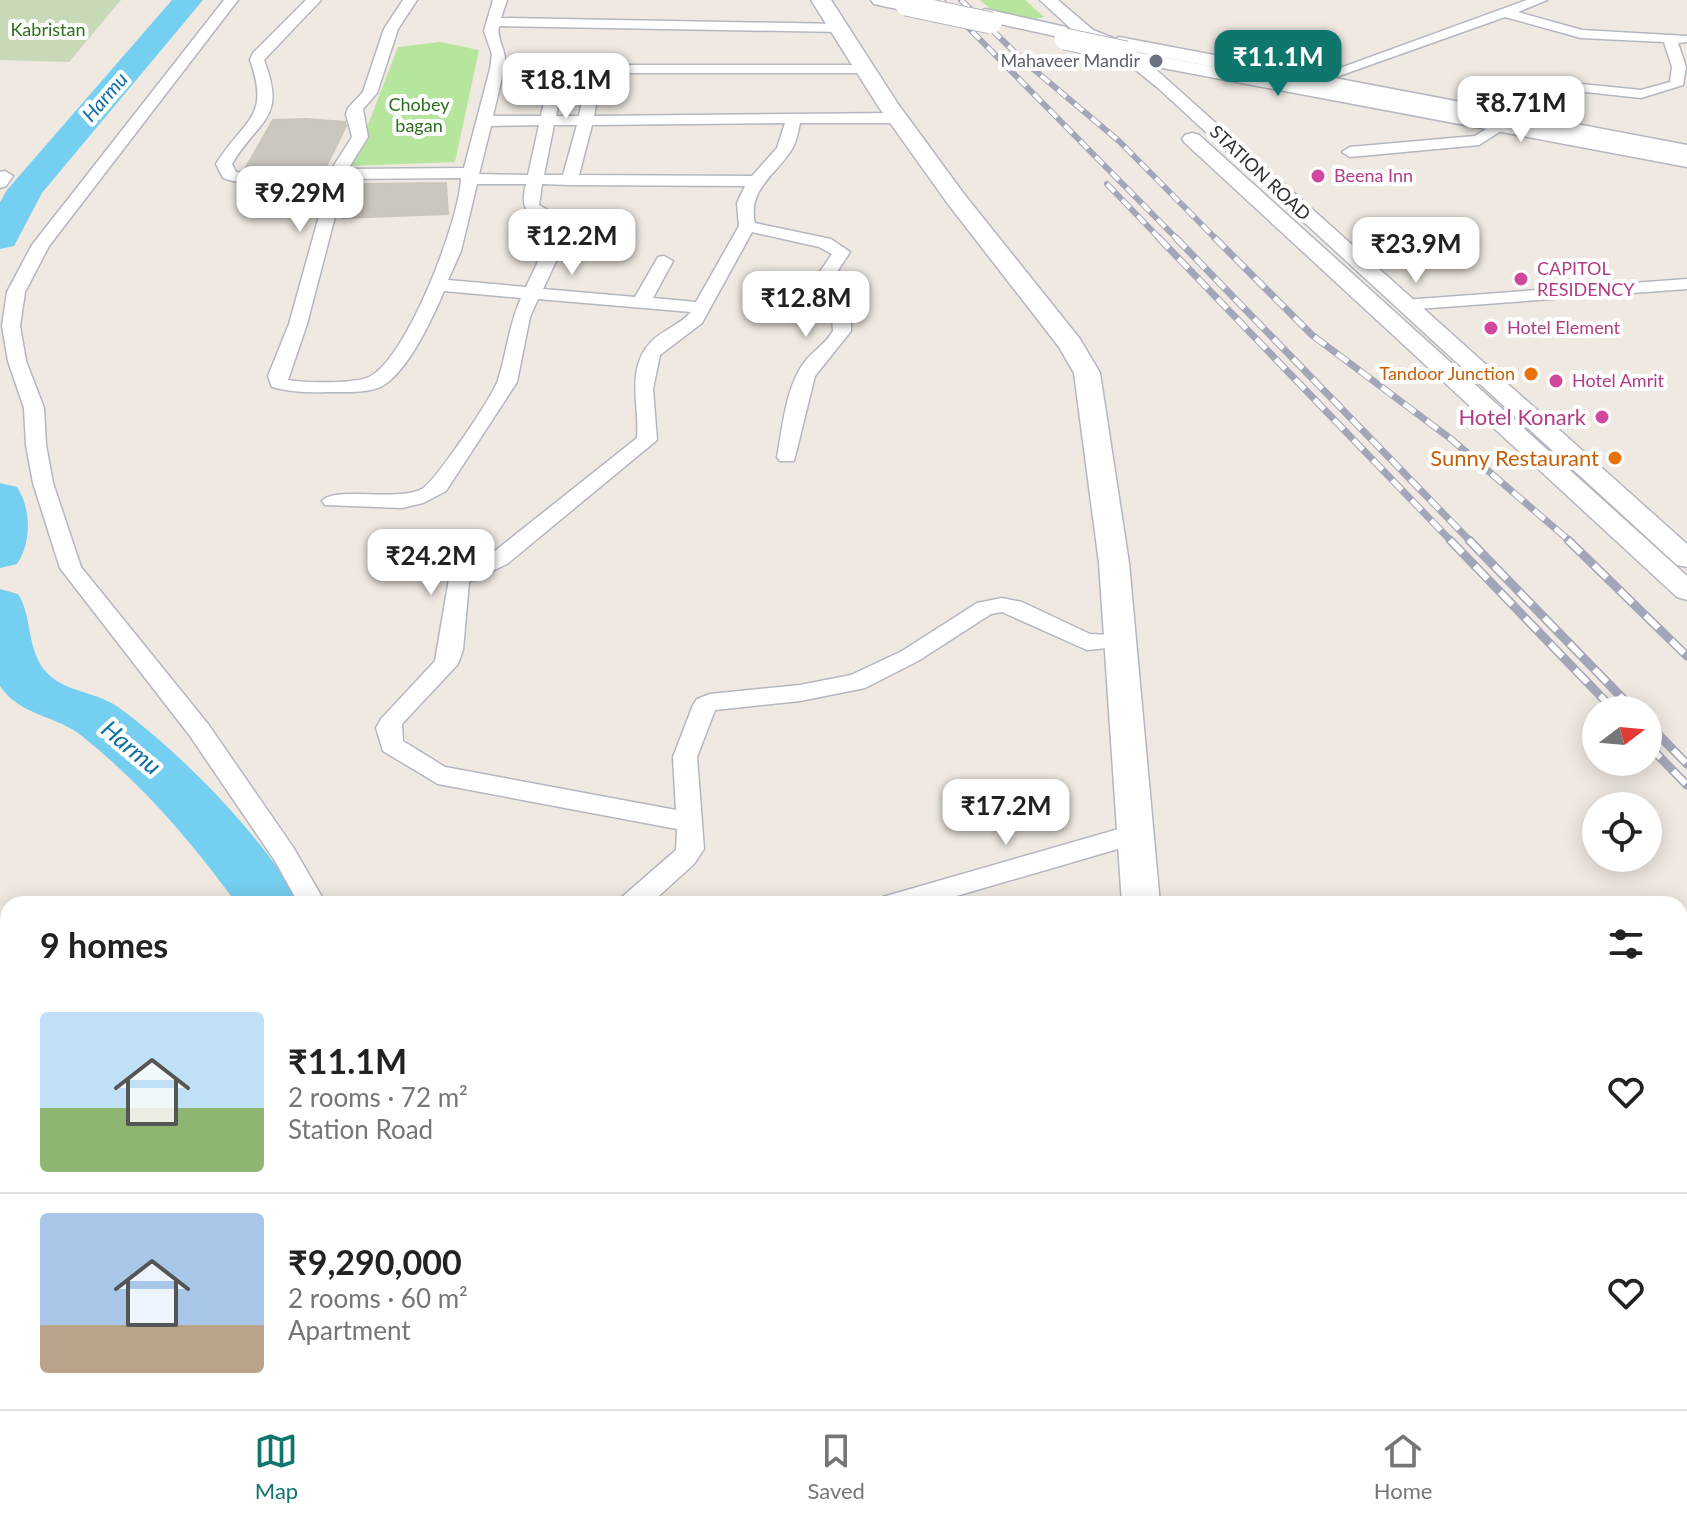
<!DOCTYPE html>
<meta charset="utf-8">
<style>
:root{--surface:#fff;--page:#f2f2f2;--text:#222;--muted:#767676;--line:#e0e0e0;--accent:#0f766e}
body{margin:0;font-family:Lato,sans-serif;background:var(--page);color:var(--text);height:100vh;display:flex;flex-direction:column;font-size:30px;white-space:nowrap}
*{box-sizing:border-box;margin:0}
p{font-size:26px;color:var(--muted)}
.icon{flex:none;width:44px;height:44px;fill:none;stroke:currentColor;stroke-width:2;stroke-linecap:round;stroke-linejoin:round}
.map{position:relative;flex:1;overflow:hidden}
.panel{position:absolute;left:0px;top:896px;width:1688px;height:514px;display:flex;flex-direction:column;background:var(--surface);border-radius:24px 24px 0 0;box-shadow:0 4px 20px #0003}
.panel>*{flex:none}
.needle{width:52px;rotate:74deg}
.tools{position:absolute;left:1582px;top:696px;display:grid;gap:16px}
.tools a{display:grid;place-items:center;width:80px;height:80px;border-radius:50%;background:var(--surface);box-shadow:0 4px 20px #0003;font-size:40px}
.price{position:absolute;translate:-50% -68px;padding:0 18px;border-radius:16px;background:#fff;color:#222;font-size:26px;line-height:52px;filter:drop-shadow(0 2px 4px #0008)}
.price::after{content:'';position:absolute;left:50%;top:48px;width:24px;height:18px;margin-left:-12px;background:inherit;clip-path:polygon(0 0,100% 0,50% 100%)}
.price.current{background:var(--accent);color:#fff}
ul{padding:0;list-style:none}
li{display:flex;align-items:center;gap:24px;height:200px;padding:0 40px}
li+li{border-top:2px solid var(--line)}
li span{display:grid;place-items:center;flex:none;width:224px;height:160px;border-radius:8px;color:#555}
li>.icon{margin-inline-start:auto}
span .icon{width:96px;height:96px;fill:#fffc;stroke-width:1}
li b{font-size:34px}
h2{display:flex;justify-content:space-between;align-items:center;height:96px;padding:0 40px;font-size:34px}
.tab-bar{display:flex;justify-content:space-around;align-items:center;height:112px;border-top:2px solid var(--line);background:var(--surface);font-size:22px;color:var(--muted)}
.tab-bar a{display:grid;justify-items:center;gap:4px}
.tab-bar .current{color:var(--accent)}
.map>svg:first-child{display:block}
.green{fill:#b6e59e}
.cemetery{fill:#c8d9b8}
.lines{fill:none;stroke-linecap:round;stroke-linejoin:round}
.river{fill:#75cff0;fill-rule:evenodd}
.building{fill:#cbc7bf;stroke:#cbc5ba;stroke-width:2}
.minor-casing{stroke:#b4b7c1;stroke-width:3}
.tertiary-casing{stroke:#b4b7c1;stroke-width:3}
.secondary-casing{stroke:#b4b7c1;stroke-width:3}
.minor{fill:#fff;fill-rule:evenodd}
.tertiary{fill:#fff;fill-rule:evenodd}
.secondary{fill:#fff;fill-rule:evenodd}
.rail-far2-casing{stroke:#a3a6b8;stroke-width:6}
.rail-far1-casing{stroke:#a3a6b8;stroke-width:7}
.rail-casing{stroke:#a3a6b8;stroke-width:9}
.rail-far2{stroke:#fff;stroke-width:4;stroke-dasharray:11;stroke-linecap:butt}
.rail-far1{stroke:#fff;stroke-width:5;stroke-dasharray:14;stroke-linecap:butt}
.rail{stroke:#fff;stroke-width:6;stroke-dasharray:18;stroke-linecap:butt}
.secondary-bridge-casing{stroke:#b4b7c1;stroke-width:23;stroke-linecap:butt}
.secondary-bridge{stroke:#fff;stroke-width:21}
.worship-dot{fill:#6b7280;stroke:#fff;stroke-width:3}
.hotel-dot{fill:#d1479c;stroke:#fff;stroke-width:3}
.food-dot{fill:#e8710a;stroke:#fff;stroke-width:3}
.labels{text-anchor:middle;stroke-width:8;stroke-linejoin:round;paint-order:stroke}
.far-park-label{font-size:18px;fill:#2c6e1b;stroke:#fff}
.far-worship-label{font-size:18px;fill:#5b616d;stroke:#fff;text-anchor:end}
.far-street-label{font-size:18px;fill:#2e2e2e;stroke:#fff}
.far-hotel-label{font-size:18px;fill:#b23c85;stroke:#fff;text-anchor:start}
.far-food-label{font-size:18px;fill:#c56008;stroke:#fff;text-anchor:end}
.far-water-label{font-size:20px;font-style:italic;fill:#0d6fa3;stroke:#fff}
.hotel-label{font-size:22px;fill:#b23c85;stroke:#fff;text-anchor:end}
.food-label{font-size:22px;fill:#c56008;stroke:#fff;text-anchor:end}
.water-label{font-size:24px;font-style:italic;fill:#0d6fa3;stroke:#fff}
</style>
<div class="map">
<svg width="1687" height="1409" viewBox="0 0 1687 1409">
<rect width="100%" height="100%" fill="#efe9e1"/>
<!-- green -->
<path class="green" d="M980 0H1025L1044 17 1007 23Z
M440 42 479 50 455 162 352 166 398 47Z"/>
<!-- cemetery -->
<path class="cemetery" d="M0 0H121L69 62 0 60Z"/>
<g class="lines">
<!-- river -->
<path class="river" d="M172 0H203L42 193 14 246 0 249V202L7 190Z
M0 483 17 487C31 508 32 542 17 564L0 568Z
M0 589 18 594C33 617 26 651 47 673 65 692 97 692 118 707 179 751 265 838 300 904H237C192 842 142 784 82 736 56 715 20 716 0 686Z
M216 1402H294L291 1409H213Z"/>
</g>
<!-- building -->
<path class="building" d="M306 119 345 122 346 126 323 173 245 169 273 120Z
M446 183 448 214 343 218 361 184Z"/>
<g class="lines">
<!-- minor casing -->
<g class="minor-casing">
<path id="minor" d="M224 0H238L49 246 25 292 20 326 26 361 44 408 46 445 53 483 81 567 208 724 293 847 326 904H299L275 861 190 736 60 568 33 483 26 445 24 408 8 361 2 326 7 292 32 245Z
M306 0H321L264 60C287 120 259 118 232 164L236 172 324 181 352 137 346 114 348 108 363 92 384 29 403 0H417L398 29 377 93 363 109 368 137 348 169 464 168 490 69 492 54 484 31 493 0H507L501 18 841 24 848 28 841 32 499 26C496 40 507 50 505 65H866L873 69 866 73H602L594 116 897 113 905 118 897 123H800C798 132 797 141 792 149 777 174 747 189 755 223L831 239 850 252 826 289 851 319V331L815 376 794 461H780L777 457C783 426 785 391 803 364 811 352 825 345 833 331L832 319 808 289 832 254 819 247 752 232 702 323 660 355 653 389 657 440 507 564 469 582 463 650 458 664 402 724 403 741 445 767 676 810 673 757 693 705 697 699 710 694 800 685 851 675 902 651 977 603 1002 598 1022 602 1090 634 1128 636 1132 641 1128 646 1087 650 1002 612 991 614 918 661 865 688 800 701 715 710 697 757 704 849 694 864 650 904H619L622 897 676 850 677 829 438 784 383 751 376 728 381 719 435 661 450 573 491 554 637 438C640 406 625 369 651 342 662 330 680 325 691 312L538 299 530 317 517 382 446 491 423 503 402 508 325 505 322 501C334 486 397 502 422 489 435 482 493 396 498 380 507 352 509 324 521 298L444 291C433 317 406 377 378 388 362 393 344 392 328 392 308 393 291 392 272 387L268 376 289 324 321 209V190L233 181 223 178 216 164C244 118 271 119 250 60L253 53ZM503 73H550L541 116H493ZM564 73H587L579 116H556ZM785 123 777 148 752 176 579 175 592 125ZM539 125 528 175 479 174 491 126ZM554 125H577L563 175H544ZM461 178C460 219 407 359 369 377 355 384 303 383 288 380L307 324 337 209V186L342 179ZM477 184H526C520 211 526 211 548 224L549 238 526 287 448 280 461 251ZM542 184 570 185 745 186 737 203 739 226 696 302 653 298 673 261 664 256 658 257 635 297 543 289 567 238 562 218 539 205Z
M1527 0H1547L1518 12 1582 30 1687 36V42L1678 43 1686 67 1683 85 1641 98 1540 87 1535 91 1534 118 1526 123 1521 121V90L1531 79 1641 90 1670 82 1672 67 1664 42 1581 38 1505 17 1322 82H1312L1310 79Z
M1499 121 1507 126 1504 129 1479 145 1350 157 1342 152 1350 147 1475 136Z
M5 171 13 176 6 186 0 188V172Z
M1687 279V289L1404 310 1395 305 1404 300Z
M1136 824 1145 827 1149 834 1145 841 929 904H880L883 897 893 894Z
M0 990H8V1014H0Z
M0 1140H8V1166H0Z
M332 1402H366L364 1409H330Z
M1046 1402H1080L1083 1409H1049Z"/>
</g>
<!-- tertiary casing -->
<g class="tertiary-casing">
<path id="tertiary" d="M1040 0H1058L1093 30 1123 42 1135 52 1687 155V167L1152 66 1687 544V567L1677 565 1158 88 1111 50 1081 38Z
M1192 133 1199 135 1687 576V600L1677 597 1185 143 1182 139 1185 135Z"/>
</g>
<!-- secondary casing -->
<g class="secondary-casing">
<path id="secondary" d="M811 0H831L898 104 964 194 1080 339 1100 373 1129 563 1160 904H1122L1099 563 1074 373 1059 347 948 204 878 106Z
M871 0H909L916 5 906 11 874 4Z
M985 9 1066 27 1069 31 1059 37 978 19 975 15Z
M1119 37 1687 145V159L1112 47 1109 43Z
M1307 1402H1356L1358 1409H1310Z"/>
</g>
<!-- minor -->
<use href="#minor" class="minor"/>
<!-- tertiary -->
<use href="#tertiary" class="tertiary"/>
<!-- secondary -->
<use href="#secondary" class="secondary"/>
<!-- rail-far2 casing -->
<g class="rail-far2-casing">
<path id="rail-far2" d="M941 0 1178 240
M961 0 1025 62 1119 141 1217 240
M1107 184 1161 240"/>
</g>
<!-- rail-far1 casing -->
<g class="rail-far1-casing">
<path id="rail-far1" d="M1159 238 1452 542
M1176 238 1471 542
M1215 238 1312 335 1451 439 1571 542"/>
</g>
<!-- rail casing -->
<g class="rail-casing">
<path id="rail" d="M1450 540 1614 710
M1469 540 1634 710
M1568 540 1687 656
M1648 724 1687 764
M1648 745 1687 785"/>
</g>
<!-- rail-far2 -->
<use href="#rail-far2" class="rail-far2"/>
<!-- rail-far1 -->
<use href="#rail-far1" class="rail-far1"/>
<!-- rail -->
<use href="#rail" class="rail"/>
<!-- secondary-bridge casing -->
<g class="secondary-bridge-casing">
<path id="secondary-bridge" d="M906 5 991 23
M1065 39 1126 52"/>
</g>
<!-- secondary-bridge -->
<use href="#secondary-bridge" class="secondary-bridge"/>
</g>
<!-- markers -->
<circle class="worship-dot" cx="1156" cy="61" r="8"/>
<g class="hotel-dot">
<circle cx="1318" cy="176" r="8"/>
<circle cx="1521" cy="279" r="8"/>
<circle cx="1491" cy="328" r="8"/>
<circle cx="1556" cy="381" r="8"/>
<circle cx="1602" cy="417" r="8"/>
</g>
<g class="food-dot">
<circle cx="1531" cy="374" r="8"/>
<circle cx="1615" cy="458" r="8"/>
</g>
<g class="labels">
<!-- far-park labels -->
<g class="far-park-label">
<text x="48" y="36">Kabristan</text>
<text x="419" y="111">Chobey<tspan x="419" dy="21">bagan</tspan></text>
</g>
<!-- far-worship labels -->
<g class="far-worship-label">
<text x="1140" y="67">Mahaveer Mandir</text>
</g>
<!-- far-street labels -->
<g class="far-street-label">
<text transform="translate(1260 173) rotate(43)" y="6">STATION ROAD</text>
</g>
<!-- far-hotel labels -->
<g class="far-hotel-label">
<text x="1334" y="182">Beena Inn</text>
<text x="1537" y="275">CAPITOL<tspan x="1537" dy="21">RESIDENCY</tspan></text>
<text x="1507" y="334">Hotel Element</text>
<text x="1572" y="387">Hotel Amrit</text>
</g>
<!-- far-food labels -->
<g class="far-food-label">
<text x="1515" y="380">Tandoor Junction</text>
</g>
<!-- far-water labels -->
<g class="far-water-label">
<text transform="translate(105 97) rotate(-49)" y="7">Harmu</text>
</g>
<!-- hotel labels -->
<g class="hotel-label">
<text x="1586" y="425">Hotel Konark</text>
</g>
<!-- food labels -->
<g class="food-label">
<text x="1599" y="466">Sunny Restaurant</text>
</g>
<!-- water labels -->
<g class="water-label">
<text transform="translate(131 748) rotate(40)" y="8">Harmu</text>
</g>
</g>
</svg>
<div class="tools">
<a><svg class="needle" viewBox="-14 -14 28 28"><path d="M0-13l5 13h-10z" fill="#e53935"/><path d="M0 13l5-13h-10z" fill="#767676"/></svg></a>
<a><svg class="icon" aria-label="locate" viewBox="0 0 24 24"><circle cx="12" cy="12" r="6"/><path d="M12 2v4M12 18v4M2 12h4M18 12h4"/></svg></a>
</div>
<b class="price current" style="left:1278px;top:98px">₹11.1M</b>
<b class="price" style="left:566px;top:121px">₹18.1M</b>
<b class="price" style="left:1521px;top:144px">₹8.71M</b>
<b class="price" style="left:300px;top:234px">₹9.29M</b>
<b class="price" style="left:572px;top:277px">₹12.2M</b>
<b class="price" style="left:1416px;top:285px">₹23.9M</b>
<b class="price" style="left:806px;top:339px">₹12.8M</b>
<b class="price" style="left:431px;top:597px">₹24.2M</b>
<b class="price" style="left:1006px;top:847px">₹17.2M</b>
<section class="panel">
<h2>9 homes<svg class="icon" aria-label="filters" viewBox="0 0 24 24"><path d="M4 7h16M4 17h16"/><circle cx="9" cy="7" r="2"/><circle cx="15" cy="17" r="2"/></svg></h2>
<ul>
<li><span style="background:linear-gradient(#bfe0f5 60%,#8fb573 0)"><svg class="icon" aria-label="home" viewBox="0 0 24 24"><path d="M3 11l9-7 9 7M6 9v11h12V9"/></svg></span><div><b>₹11.1M</b><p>2 rooms · 72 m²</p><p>Station Road</p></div><svg class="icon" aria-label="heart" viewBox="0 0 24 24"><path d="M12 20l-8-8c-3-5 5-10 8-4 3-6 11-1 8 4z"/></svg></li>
<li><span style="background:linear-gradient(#a9c7e8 70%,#b9a48a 0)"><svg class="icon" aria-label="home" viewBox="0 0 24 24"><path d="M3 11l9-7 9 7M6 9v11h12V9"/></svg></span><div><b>₹9,290,000</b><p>2 rooms · 60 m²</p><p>Apartment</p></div><svg class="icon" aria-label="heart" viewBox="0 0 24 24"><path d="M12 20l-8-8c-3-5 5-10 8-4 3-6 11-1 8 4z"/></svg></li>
</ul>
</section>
</div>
<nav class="tab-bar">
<a class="current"><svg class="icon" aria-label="map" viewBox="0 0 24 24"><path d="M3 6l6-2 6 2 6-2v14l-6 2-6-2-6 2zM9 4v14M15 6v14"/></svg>Map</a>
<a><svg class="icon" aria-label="saved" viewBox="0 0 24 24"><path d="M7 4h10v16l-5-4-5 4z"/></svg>Saved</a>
<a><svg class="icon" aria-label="home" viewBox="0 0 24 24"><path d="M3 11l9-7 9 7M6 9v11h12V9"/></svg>Home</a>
</nav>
